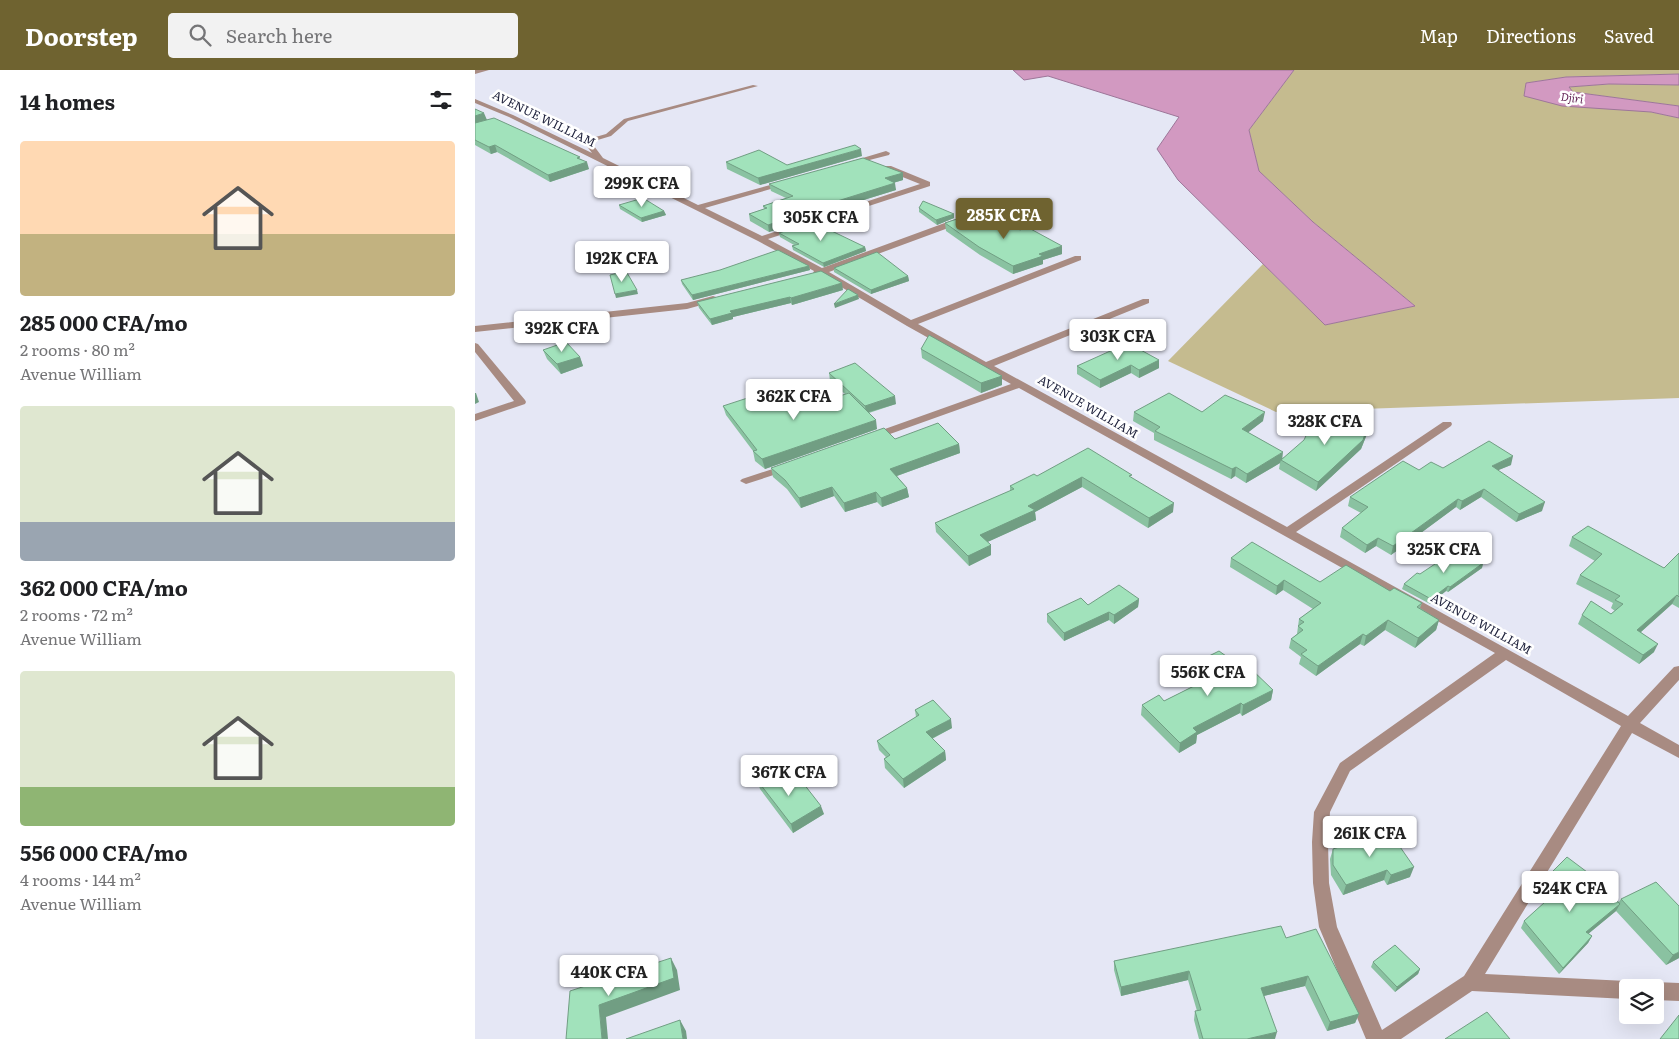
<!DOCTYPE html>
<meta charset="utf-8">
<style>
:root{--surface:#fff;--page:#f2f2f2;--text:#202124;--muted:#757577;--accent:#6f6330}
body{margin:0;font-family:Literata,serif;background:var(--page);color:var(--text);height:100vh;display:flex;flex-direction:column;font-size:19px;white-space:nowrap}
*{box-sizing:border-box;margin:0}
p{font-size:16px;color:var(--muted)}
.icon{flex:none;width:28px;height:28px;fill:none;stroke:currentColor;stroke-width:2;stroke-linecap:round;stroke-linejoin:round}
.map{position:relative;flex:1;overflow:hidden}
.drawer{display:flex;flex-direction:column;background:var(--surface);width:475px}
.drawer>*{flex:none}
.buttons{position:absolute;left:1144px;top:909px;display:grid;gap:10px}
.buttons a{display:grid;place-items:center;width:45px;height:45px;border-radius:5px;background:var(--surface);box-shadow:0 5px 20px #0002;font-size:25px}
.price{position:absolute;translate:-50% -42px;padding:0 11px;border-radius:5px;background:#fff;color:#222;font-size:16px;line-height:32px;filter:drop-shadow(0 1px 2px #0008)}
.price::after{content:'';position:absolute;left:50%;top:30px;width:15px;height:11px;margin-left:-8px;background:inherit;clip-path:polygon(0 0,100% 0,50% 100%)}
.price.selected{background:var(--accent);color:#fff}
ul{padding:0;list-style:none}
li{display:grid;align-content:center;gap:10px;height:265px;padding:0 20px}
li span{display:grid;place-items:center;height:155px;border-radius:5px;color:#555}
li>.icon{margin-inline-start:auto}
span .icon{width:90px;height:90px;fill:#fffc;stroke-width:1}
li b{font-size:21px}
h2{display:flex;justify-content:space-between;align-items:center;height:60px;padding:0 20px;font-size:21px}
header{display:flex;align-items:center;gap:30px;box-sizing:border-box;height:70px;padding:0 25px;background:var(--accent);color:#fff}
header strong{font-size:24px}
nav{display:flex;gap:28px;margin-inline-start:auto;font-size:18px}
.search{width:350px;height:45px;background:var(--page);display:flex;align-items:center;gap:12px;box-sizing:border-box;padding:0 18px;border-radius:5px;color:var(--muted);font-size:19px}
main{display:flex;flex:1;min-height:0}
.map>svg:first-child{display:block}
.green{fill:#c5bb8f}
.water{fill:#d299c1;stroke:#9d7699}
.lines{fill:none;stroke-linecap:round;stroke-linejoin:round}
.minor{fill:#a88b82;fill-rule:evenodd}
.wall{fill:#8ac2a1}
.shaded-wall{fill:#719e83}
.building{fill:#a1e2bb;stroke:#719e83}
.labels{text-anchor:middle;stroke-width:5;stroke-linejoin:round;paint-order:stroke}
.far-water-label{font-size:11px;font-style:italic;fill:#5d1b4f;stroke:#fff}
.street-label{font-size:12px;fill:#20233d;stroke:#fff}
</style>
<header>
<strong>Doorstep</strong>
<div class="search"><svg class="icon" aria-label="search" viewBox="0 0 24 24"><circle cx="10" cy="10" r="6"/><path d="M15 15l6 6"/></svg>Search here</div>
<nav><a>Map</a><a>Directions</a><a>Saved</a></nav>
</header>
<main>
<section class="drawer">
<h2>14 homes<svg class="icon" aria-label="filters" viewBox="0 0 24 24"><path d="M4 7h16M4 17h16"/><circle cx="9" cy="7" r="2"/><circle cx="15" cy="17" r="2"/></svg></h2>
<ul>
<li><span style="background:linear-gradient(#ffd9b3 60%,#c2b280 0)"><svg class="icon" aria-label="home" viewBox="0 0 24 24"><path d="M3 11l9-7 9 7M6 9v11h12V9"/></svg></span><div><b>285 000 CFA/mo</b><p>2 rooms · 80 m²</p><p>Avenue William</p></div></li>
<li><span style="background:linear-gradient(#dfe7d0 75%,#9aa5b1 0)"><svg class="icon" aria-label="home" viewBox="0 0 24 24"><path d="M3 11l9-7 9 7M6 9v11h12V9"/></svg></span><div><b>362 000 CFA/mo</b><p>2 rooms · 72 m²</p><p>Avenue William</p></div></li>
<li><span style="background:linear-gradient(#dfe7d0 75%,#8fb573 0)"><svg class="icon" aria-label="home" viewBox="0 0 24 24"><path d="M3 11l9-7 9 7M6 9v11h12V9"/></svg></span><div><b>556 000 CFA/mo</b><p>4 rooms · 144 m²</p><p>Avenue William</p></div></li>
</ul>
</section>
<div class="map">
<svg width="1204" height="969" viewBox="0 0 1204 969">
<rect width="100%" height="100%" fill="#e5e7f5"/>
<!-- green -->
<path class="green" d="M819 0H1204V4L1091 7 1051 13 1049 26 1176 42 1204 48V328L801 342 693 291 788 194 850 255 940 236 838 152 784 101 774 60Z
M1134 14 1204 15V36L1098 22 1093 17Z"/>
<!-- water -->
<path class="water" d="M538 0H819L774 60 784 101 838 152 940 236 850 255 703 110 682 79 704 47 573 6 549 10Z
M1204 4V15L1134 14 1094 17 1098 22 1204 36V48L1176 42 1087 36 1049 26 1051 13 1091 7Z"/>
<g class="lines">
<!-- minor -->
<path class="minor" d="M0 0H14L0 4Z
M278 15 283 16 153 51 136 66 116 72 128 88 223 135 313 110V114L230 138 287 166 445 114 410 100V96H416L455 112V116L293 169 347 198 516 136H522V140L354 202 436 250 600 186H606V190L443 254 511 292 668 229H674V233L519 296 812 457 968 352H976L977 354 976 356 821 462 1153 646 1199 597 1204 596V610L1165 653 1204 675V688L1157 663 1010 904 1152 911 1158 914 1160 918H1152V929L997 921 926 969H891L844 857 838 813 837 772 839 742 865 693 1020 583 544 318 401 369H393L392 367 393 365 536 314 432 256 346 205H339L338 203 339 201 283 171 34 47 0 33V29L38 45 117 83 108 71 110 70 131 64 149 49ZM1031 590 1146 656 989 906 907 960 862 857 854 813 853 772 855 742 875 701Z
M411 81 415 83 414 85 375 95 371 93Z
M238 226 241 227V231L212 239 0 262V256L212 233Z
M0 273 3 274 50 330 51 332 50 334 0 351V344L39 331 0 282Z
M313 394 319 397 317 399 271 414 265 411 267 409Z
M1180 912 1204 913V931L1180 930V918H1172L1174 915Z"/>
</g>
<!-- wall -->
<path class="wall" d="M0 39 12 50 106 89 114 99 75 112 22 82 16 84 0 75Z
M387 86 285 115 252 99 251 92 312 95Z
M428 103V110L418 113 421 120 327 149V151L294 162 275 151 274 144 289 139 288 136 311 128 296 121 294 114Z
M144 135 189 141 191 145 167 152 145 139Z
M444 138 479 144V148L462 155 444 142Z
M470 153 521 159 587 184 568 190V194L538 204 505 185 471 161Z
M304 163 390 177 391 181 349 197 318 180 317 176 319 175 305 167Z
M334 196 335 200 218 230 207 214 206 210Z
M359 198 433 206 434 211 396 224 359 202Z
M368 220 317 235 316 233 258 247V249L237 255 224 238 222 232Z
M446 279 527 306V315L506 323 447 288Z
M68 280 105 287 108 296 86 304 72 289Z
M684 290V298L664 308 656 303 625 318 602 304V296Z
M354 303 421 334 394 343 402 359 290 399 280 391 278 381 251 345 248 336 315 342 370 324 355 311Z
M659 342H727L788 351 773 362 807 388 893 355 892 364 886 379 841 421 804 399 805 393 771 413 760 406 756 409 679 370V363L658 351Z
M420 369 484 374 485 383 422 406 432 418 434 427 407 437 402 432 370 442 359 426 326 438 312 419 298 407 296 398Z
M1036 395 1023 400 1067 441 1041 452 1006 427 985 440 981 437 916 485 901 476 890 483 865 467 867 458 886 443 873 436 875 427 944 400Z
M562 406 657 408 698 442 673 458 607 417 560 442 561 450 512 472 516 475V485L494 496 461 462 460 453 535 421V416Z
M1097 467 1189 498 1204 483V538L1197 534 1166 562 1179 582 1164 594 1103 554 1107 545 1136 544 1140 541 1136 538 1138 533 1101 514 1105 505 1120 491 1094 476Z
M756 488 845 512 915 521 947 533 945 538 964 550 961 560 940 578 910 560 889 576 885 574 841 606 824 594 826 587 814 578 816 569 822 564 824 549 838 539 808 520 801 525 755 497Z
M1008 493 1007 498 973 522 971 521 955 534 927 519 929 514 945 504Z
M664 529 663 537 639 554 634 550 589 571 572 552V544L613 535Z
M724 591 798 620 796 630 767 646 765 643 722 665 721 673 704 683 666 645 667 635 689 631 731 610 723 602Z
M440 640 477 658 457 669 470 681 471 690 429 718 410 698 409 689 411 687 404 680 402 671 441 647Z
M282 710 313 717 349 744 318 763 285 719Z
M858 779 935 807 912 815 909 810 868 825 856 805 855 789Z
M1078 801 1116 805 1115 808 1144 832 1146 829 1204 888 1191 895 1141 841 1113 864 1117 866 1113 873 1084 904 1046 858 1049 851 1087 817 1074 808Z
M811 868 884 944 880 953 852 961 830 916 789 926 800 969H724L719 950 720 941H722L713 910 646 926 639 900V891Z
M898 892 945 899 943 904 920 922 896 897Z"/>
<!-- shaded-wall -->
<path class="shaded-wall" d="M9 43 12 50 0 53V46Z
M20 75 22 82 16 84 14 77Z
M386 79 387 86 285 115 283 108Z
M112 92 114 99 75 112 73 105Z
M428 103V110L411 115 410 108Z
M420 113 421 120 327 149V151L294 162 293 155 324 143Z
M189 141 191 145 167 152 166 148Z
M479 144V148L462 155 461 150Z
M587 176V184L568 190V194L538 204V196L564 184Z
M390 177 391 181 349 197 348 193Z
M334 196 335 200 218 230 217 225Z
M433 206 434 211 396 224V220Z
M367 213 368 220 317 235 316 228Z
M162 220 163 224 141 228 140 224Z
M383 225 384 229 360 238 359 234Z
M315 227 316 233 258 247V249L237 255 235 249 255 241Z
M105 287 108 296 86 304 82 294Z
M684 290V298L664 308V300Z
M656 295V303L625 318V310Z
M527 306V315L506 323V313Z
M0 323H1L4 332 0 334Z
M420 326 421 334 391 343 390 336Z
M790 342 788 351 766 368 767 359Z
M401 350 402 359 290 399 287 389Z
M893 355 892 364 886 379 841 421 843 412Z
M484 374 485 383 416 408 415 399Z
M808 382 807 391 806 390 805 393 771 413 772 404Z
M1038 386 1036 395 1014 404 1017 396Z
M761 397 760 406 756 409 757 399Z
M607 407V417L560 442 561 450 506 475 505 465 553 436Z
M357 417 359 426 326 438 324 428Z
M432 418 434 427 407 437 406 428Z
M1009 419 1006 427 985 440 987 431Z
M401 422 402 432 370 442 369 433Z
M983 429 981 437 916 485 918 476Z
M1070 432 1067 441 1041 452 1044 444Z
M699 433 698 442 673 458 674 448Z
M903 468 901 476 890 483 892 475Z
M516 475V485L494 496 493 486Z
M1008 493 1007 498 973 522 975 517Z
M809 510 808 520 801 525 802 516Z
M973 516 971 521 955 534 956 529Z
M1202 525 1197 534 1158 569 1162 560Z
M664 529 663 537 639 554V545Z
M634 542V550L589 571V563Z
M913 550 910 560 889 576 891 566Z
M964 550 961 560 940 578 943 568Z
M888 564 885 574 841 606 843 596Z
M1183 574 1179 582 1164 594 1168 585Z
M798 620 796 630 767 646 768 635Z
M766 633 765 643 722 665 721 673 704 683 705 673 718 658Z
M476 649 477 658 452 671 451 662Z
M470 681 471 690 429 718 428 709Z
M346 736 349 744 318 763 316 754Z
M939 797 935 807 912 815 916 805Z
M912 800 909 810 868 825 871 815Z
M1145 834 1141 841 1107 869 1111 862Z
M1117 866 1113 873 1084 904 1088 898Z
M1204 882V888L1191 895 1198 885Z
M196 888 202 900 205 920 131 947 133 969H127L124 935Z
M945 899 943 904 920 922 922 917Z
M714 901 713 910 646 926V917Z
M833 906 830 916 784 927 786 918Z
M884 944 880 953 852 961 855 952Z
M205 950 211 961 212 969H208Z
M802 962 800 969H772Z"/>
<!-- building -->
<path class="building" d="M0 39 9 43 0 46Z
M19 48 105 87 102 88 112 92 73 105 20 75 14 77 0 70V53Z
M380 75 386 79 283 108 251 92 284 80 312 95Z
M388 88 428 103 410 108 420 113 324 143 326 144 293 155 274 144 292 138 288 136 318 126 294 114Z
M168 128 189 141 166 148 144 135Z
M448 131 479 144 461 150 444 138Z
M491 146 501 150 504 149 521 159 536 154 545 160 552 157 587 176 564 184 568 186 538 196 504 177 470 153Z
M338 152 390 177 348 193 317 176 324 174 304 163Z
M303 180 334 196 217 225 206 210 245 200Z
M402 182 433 206 396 220 359 198Z
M151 201 162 220 140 224 135 205Z
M346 201 367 213 316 228 315 227 255 241 257 243 235 249 222 232Z
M373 219 383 225 359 234Z
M454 265 527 306 506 313 446 279Z
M91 272 105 287 82 294 68 280Z
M653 273 684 290 664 300 656 295 625 310 602 296Z
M380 293 420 326 390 336 354 303Z
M297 320 315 342 374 323 401 350 287 389 278 381 282 380 248 336Z
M694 323 727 342 750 325 790 342 767 359 808 382 772 404 761 397 757 399 680 361 685 357 659 342Z
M841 344 893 355 888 370 843 412 806 390 829 370Z
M463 353 484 374 415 399 432 418 406 428 401 422 369 433 357 417 324 428 310 410 296 398 409 358 420 369Z
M1014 371 1038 386 1017 396 1070 432 1044 444 1009 419 987 431 983 429 918 476 903 468 892 475 867 458 893 437 875 427 928 391 944 400 956 392 968 398Z
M613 378 657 405 654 406 699 433 674 448 607 407 553 436 560 440 505 465 516 475 493 486 460 453 539 419 535 416 559 404 562 406Z
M1113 456 1189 498 1204 483V527L1202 525 1162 560 1183 574 1168 585 1107 545 1116 531 1136 544 1148 534 1140 530 1145 526 1105 505 1127 484 1097 467Z
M777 472 845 512 871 495 915 521 919 518 947 533 942 537 964 550 943 568 913 550 891 566 888 564 843 596 826 584 832 580 816 569 828 560 823 556 829 552 824 549 846 533 809 510 802 516 756 488Z
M984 478 1008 493 975 517 973 516 956 529 929 514 942 503 945 504Z
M644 515 664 529 639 545 634 542 589 563 572 544 606 528 613 535Z
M744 581 772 601 774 597 798 620 768 635 766 633 718 658 722 662 705 673 667 635 684 625 689 631 739 606 724 591Z
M458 630 476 649 451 662 470 681 428 709 409 689 415 685 402 671 444 645 440 640Z
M299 700 313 717 325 709 346 736 316 754 282 710Z
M914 761 939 797 916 805 912 800 871 815 858 795V779Z
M1092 787 1116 805 1114 807 1145 834 1111 862 1117 866 1088 898 1049 851 1092 812 1078 801Z
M1181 812 1204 836V882L1198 885 1146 829Z
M806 856 811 868 841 859 884 944 855 952 833 906 786 918 802 962 772 969H728L720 941 726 940 714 901 646 917 639 891Z
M920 875 945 899 922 917 898 892Z
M196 888 199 908 124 935 127 969H91L95 921Z
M1012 942 1035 969H970Z
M1204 945V969H1185Z
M205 950 208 969H151Z"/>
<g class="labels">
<!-- far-water labels -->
<g class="far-water-label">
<text transform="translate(1097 28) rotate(7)" y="4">Djiri</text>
</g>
<!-- street labels -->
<g class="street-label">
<text transform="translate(69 49) rotate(26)" y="4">AVENUE WILLIAM</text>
<text transform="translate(613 337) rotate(30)" y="4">AVENUE WILLIAM</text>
<text transform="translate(1006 554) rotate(29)" y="4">AVENUE WILLIAM</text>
</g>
</g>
</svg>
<div class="buttons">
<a><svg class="icon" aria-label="layers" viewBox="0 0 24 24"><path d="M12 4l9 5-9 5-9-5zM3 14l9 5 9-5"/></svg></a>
</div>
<b class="price" style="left:167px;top:138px">299K CFA</b>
<b class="price selected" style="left:529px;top:170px">285K CFA</b>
<b class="price" style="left:346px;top:172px">305K CFA</b>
<b class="price" style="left:147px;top:213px">192K CFA</b>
<b class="price" style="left:87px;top:283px">392K CFA</b>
<b class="price" style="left:643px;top:291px">303K CFA</b>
<b class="price" style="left:319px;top:351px">362K CFA</b>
<b class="price" style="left:850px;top:376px">328K CFA</b>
<b class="price" style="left:969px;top:504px">325K CFA</b>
<b class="price" style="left:733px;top:627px">556K CFA</b>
<b class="price" style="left:314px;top:727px">367K CFA</b>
<b class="price" style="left:895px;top:788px">261K CFA</b>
<b class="price" style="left:1095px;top:843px">524K CFA</b>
<b class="price" style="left:134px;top:927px">440K CFA</b>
</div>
</main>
